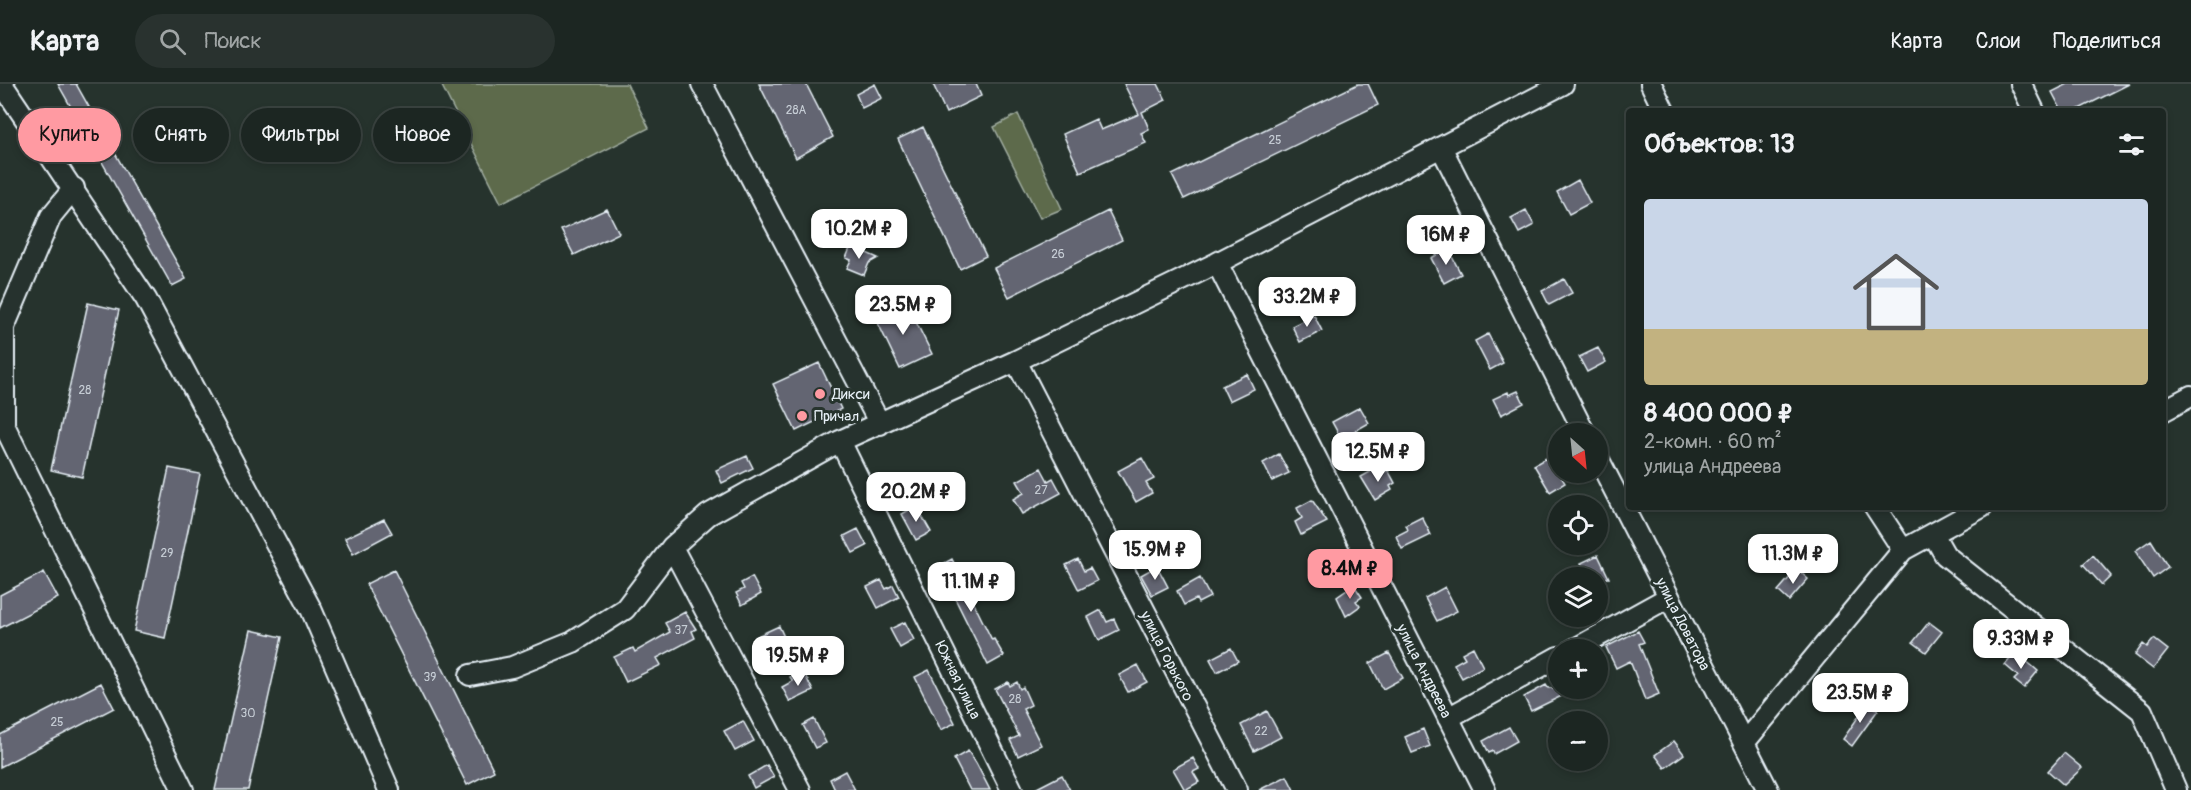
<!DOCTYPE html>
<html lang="ru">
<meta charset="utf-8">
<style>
:root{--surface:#1c2622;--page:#29322f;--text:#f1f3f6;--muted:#a0a5a5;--line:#3a4340;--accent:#ff9aa2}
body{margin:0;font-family:Pangolin,sans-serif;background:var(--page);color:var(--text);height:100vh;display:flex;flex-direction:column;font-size:22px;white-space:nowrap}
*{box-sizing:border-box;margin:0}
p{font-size:20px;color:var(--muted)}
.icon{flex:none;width:33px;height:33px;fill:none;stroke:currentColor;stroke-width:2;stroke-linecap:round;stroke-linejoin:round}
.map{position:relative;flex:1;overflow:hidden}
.sheet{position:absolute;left:1626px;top:24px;width:540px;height:402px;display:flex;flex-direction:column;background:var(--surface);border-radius:6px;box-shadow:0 3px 9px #0003,0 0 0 2px var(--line)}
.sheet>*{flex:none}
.hud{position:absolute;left:18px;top:24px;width:570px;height:54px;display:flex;gap:12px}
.needle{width:39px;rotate:153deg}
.buttons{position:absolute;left:1548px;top:339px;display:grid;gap:12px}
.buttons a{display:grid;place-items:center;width:60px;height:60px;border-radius:50%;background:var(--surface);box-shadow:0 3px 9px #0003,0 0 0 2px var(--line);font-size:30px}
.price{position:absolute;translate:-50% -51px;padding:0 14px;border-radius:12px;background:#fff;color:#222;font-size:20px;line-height:39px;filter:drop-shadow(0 2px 3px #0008)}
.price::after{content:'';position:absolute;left:50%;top:36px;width:18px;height:14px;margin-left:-9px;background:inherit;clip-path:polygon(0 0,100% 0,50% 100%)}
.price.on{background:var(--accent);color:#111}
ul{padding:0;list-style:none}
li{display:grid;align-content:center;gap:12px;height:318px;padding:0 18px}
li+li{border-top:2px solid var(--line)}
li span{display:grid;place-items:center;height:186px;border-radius:6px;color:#555}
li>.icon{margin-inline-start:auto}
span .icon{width:108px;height:108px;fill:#fffc;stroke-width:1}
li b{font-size:26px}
h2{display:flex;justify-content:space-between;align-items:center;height:72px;padding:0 18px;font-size:26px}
.chip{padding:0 21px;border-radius:27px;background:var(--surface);box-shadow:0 3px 9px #0003,0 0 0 2px var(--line);font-size:21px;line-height:54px}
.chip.on{background:var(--accent);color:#111}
header{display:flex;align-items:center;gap:36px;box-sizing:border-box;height:84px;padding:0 30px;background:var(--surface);border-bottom:2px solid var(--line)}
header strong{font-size:28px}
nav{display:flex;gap:33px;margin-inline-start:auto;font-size:21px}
.search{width:420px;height:54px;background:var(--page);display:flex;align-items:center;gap:15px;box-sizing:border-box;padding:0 21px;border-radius:33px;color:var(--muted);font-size:22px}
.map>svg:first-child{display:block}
.green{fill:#5d6b4c;stroke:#a2aea2;stroke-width:1.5}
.building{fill:#646572;stroke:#e8f1f8;stroke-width:1.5}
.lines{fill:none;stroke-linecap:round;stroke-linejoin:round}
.minor-casing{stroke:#e8f1f8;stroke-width:24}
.minor{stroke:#26332d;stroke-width:20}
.poi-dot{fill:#ff9aa2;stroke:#26332d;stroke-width:2}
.labels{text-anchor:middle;stroke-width:6;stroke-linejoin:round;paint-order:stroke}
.number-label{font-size:12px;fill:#c7ced6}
.poi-label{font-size:15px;fill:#e8f1f8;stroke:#26332d;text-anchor:start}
.street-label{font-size:15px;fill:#e8f1f8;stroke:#26332d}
</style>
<header>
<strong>Карта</strong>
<div class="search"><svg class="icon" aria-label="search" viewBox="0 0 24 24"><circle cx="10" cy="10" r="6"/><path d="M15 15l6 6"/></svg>Поиск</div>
<nav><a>Карта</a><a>Слои</a><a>Поделиться</a></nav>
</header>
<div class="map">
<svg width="2191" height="706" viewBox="0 0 2191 706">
<rect width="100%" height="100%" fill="#26332d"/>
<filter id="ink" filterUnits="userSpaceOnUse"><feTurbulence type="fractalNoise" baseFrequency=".0167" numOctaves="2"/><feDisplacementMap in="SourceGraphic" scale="12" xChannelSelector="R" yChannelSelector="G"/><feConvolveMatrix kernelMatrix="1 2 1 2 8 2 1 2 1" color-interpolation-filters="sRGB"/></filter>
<g filter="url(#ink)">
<!-- green -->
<path class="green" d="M441 0H627L649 44 501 119Z
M1018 30 1062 125 1040 134 994 43Z"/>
<!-- building -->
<path class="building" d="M58 0H76L186 195 172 202Z
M759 0H806L833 53 796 74Z
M875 0 882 14 862 24 856 10Z
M933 0H976L981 12 946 29Z
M1124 0H1158L1166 16 1142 28 1149 45 1141 49 1146 59 1080 88 1063 50 1096 35 1101 46 1139 30Z
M1358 0H1368L1378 21 1184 115 1172 91Z
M2068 0H2129L2075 27H2062L2052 8Z
M923 43 986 172 960 185 898 55Z
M1578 96 1590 119 1569 130 1557 108Z
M607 125 619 149 574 171 561 146Z
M1526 126 1534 141 1519 149 1511 134Z
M1108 127 1122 156 1009 213 994 184Z
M851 162 878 174 869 179 864 191 847 184 851 176 846 174Z
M1448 165 1461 190 1444 199 1431 174Z
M1564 195 1572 209 1549 221 1542 207Z
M88 219 119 226 82 393 51 386Z
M894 221 897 227 908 222 932 270 900 285 877 237 880 236 877 230Z
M1314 231 1322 247 1300 258 1292 242Z
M1488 250 1503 279 1490 286 1475 257Z
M1598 264 1606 278 1587 288 1579 273Z
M819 279 841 325 796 347 773 300Z
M1247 290 1254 305 1229 317 1222 302Z
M1518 307 1524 319 1501 331 1493 315 1508 308 1509 311Z
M1360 323 1369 339 1353 348 1355 352 1343 358 1332 338Z
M1279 370 1289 389 1272 397 1263 379Z
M747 372 753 384 722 399 716 386Z
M1142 374 1154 395 1146 399 1152 409 1136 418 1118 387Z
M1546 374 1551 383 1554 381 1565 399 1550 408 1534 381Z
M1379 383 1382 389 1388 386 1395 399 1390 402 1392 406 1375 416 1361 393Z
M169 384 200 390 165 554 134 547Z
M1041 384 1048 397 1053 394 1061 409 1022 430 1013 415 1024 409 1017 397Z
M1312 416 1327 438 1301 451 1295 438 1302 434 1297 424Z
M916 422 931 448 916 456 902 430Z
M1422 433 1431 451 1402 465 1396 452 1408 446 1406 441Z
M384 435 392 449 353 470 345 454Z
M858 445 867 462 853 469 844 452Z
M2151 456 2168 483 2153 494 2135 467Z
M1176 457 1183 470 1162 481 1156 469Z
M1598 471 1609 494H1589L1581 479Z
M2093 471 2111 492 2102 501 2083 480Z
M952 475 992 556 994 555 1004 572 988 581 939 482Z
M1078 475 1084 487 1090 484 1097 497 1079 506 1066 481Z
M1157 482 1168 503 1152 511 1141 491Z
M1797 485 1808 495 1789 517 1778 507Z
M394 486 494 687 467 701 366 500Z
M44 488 58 514 0 544V511Z
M752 493 761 510 742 521 736 509 744 505 741 499Z
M1200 494 1210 513 1198 519 1196 515 1184 521 1177 507Z
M881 496 886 505 893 501 899 513 878 524 867 503Z
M1354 501 1362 513 1356 517 1360 522 1346 532 1337 513Z
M1445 503 1457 527 1437 537 1425 514Z
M1101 526 1107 538 1114 535 1119 546 1099 556 1088 533Z
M685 528 696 545 692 547 695 554 657 574 661 581 626 598 614 573 633 564 635 568 670 548 665 539Z
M905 538 914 556 900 564 890 545Z
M1929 538 1942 548 1926 568 1913 558Z
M779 542 784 553 772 559 775 566 764 571 755 553Z
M251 546 282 553 248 706H215Z
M1638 547 1644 558 1639 560 1659 610 1645 616 1630 577 1616 584 1606 563Z
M2154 555 2168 566 2153 585 2135 571 2143 560 2147 563Z
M1473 563 1483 583 1462 594 1454 580 1465 574 1462 569Z
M1231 564 1238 577 1217 588 1210 575Z
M2016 568 2038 587 2024 604 2014 596 2018 592 2005 581Z
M1389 569 1403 594 1383 605 1370 579Z
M1138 581 1147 598 1128 608 1119 591Z
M929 586 955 639 941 646 915 593Z
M803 587 813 607 790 618 782 603 793 597 790 593Z
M1877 590 1893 604 1883 616 1867 602Z
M1008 598 1010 602 1017 598 1020 605 1023 603 1031 621 1023 625 1041 661 1018 672 1010 656 1019 652 995 605Z
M101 599 114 624 0 683V651Z
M1546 601 1548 604H1578L1531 627 1524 613Z
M1868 619 1878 626 1852 662 1843 655Z
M1267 627 1281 653 1254 667 1241 641Z
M814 635 826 659 815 664 803 641Z
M743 637 754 657 735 667 724 647Z
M1509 643 1517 657 1494 670 1493 667 1489 669 1483 657Z
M1423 645 1430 662 1412 669 1405 653Z
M1674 657 1684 670 1665 684 1655 671Z
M968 667 976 679 990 706H970L954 675Z
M2064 669 2082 684 2064 701 2048 687Z
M1193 674 1199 685 1193 688 1199 698 1185 706 1173 685Z
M767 681 774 693 754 704 748 692Z
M845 687 855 706H835L830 695Z
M1062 691 1070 706H1033Z
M1287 692 1294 706H1259Z"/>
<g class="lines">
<!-- minor casing -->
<g class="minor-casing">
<path id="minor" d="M2 0 146 215 311 525 389 706
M702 0 880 340
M1651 0 1664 27
M2021 0 2034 27
M1441 63 1585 350
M74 104 51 132 4 243V341L183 706
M1217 179 1485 706
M1016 277 1237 706
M2163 327 2191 312
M840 357 1012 706
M1598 374 1768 706
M1875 423 1903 466
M1933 450 1945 471 2142 627 2176 706
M672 463 800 706
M1573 566 1669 513
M470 591 512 583 573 558 625 525 672 463 708 431 840 357 1016 277 1217 179 1563 0
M1448 634 1558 573
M1744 659 1903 466 1982 423"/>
</g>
<!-- minor -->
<use href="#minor" class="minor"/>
</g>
</g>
<!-- markers -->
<g class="poi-dot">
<circle cx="820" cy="310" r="6"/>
<circle cx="802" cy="332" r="6"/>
</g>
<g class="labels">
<!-- number labels -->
<g class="number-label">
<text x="796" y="30">28А</text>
<text x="1275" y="60">25</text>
<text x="1058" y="174">26</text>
<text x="85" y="310">28</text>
<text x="1041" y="410">27</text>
<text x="167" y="473">29</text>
<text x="681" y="550">37</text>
<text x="430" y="597">39</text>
<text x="1015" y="619">28</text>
<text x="248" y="633">30</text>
<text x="57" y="642">25</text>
<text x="1261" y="651">22</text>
</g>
<!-- poi labels -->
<g class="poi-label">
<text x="832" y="315">Дикси</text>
<text x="814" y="337">Причал</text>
</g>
<!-- street labels -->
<g class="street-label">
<text transform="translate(1683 540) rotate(63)" y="5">улица Доватора</text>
<text transform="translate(1167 572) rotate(63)" y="5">улица Горького</text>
<text transform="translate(1424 587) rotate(63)" y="5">улица Андреева</text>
<text transform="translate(958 596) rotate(64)" y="5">Южная улица</text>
</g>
</g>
</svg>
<div class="buttons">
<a><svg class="needle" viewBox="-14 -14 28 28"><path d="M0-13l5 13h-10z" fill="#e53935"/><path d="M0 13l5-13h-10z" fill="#a0a5a5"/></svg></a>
<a><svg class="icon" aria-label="locate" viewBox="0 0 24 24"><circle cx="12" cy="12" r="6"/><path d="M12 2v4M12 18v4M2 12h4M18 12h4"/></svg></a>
<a><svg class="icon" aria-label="layers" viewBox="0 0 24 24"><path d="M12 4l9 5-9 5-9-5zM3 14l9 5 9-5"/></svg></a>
<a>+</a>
<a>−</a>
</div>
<b class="price" style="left:859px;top:176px">10.2M ₽</b>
<b class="price" style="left:1446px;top:182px">16M ₽</b>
<b class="price" style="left:1307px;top:244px">33.2M ₽</b>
<b class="price" style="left:903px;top:252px">23.5M ₽</b>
<b class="price" style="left:1378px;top:399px">12.5M ₽</b>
<b class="price" style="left:916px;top:439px">20.2M ₽</b>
<b class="price" style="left:1155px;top:497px">15.9M ₽</b>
<b class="price" style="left:1793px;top:501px">11.3M ₽</b>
<b class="price on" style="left:1350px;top:516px">8.4M ₽</b>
<b class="price" style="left:971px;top:529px">11.1M ₽</b>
<b class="price" style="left:2021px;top:586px">9.33M ₽</b>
<b class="price" style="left:798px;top:603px">19.5M ₽</b>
<b class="price" style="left:1860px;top:640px">23.5M ₽</b>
<div class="hud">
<a class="chip on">Купить</a>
<a class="chip">Снять</a>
<a class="chip">Фильтры</a>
<a class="chip">Новое</a>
</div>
<section class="sheet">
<h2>Объектов: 13<svg class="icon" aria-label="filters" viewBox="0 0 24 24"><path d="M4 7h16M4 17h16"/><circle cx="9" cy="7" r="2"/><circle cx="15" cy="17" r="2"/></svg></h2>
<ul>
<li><span style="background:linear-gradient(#c9d6e8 70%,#c2b280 0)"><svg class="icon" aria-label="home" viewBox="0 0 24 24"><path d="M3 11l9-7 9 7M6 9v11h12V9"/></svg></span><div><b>8 400 000 ₽</b><p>2-комн. · 60 m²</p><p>улица Андреева</p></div></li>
</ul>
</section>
</div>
